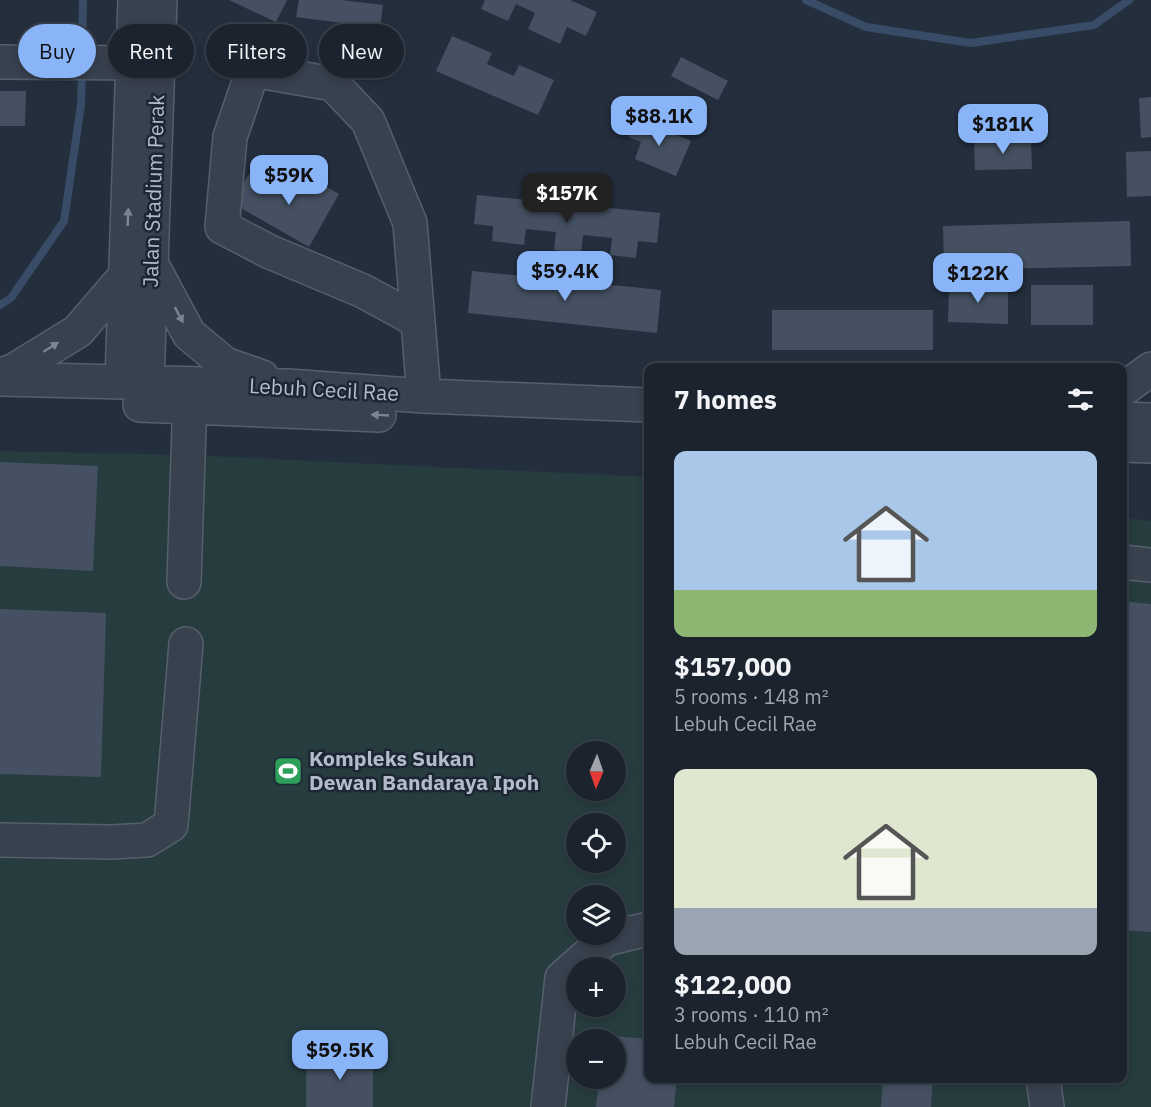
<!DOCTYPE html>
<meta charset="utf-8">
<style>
:root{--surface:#1b232e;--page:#282f3a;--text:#f1f3f6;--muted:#a0a4aa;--line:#39404a;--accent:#8ab4f8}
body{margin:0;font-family:"IBM Plex Sans",sans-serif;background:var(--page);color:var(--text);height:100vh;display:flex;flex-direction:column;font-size:22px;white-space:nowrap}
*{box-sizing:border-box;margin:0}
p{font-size:20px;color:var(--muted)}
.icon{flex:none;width:33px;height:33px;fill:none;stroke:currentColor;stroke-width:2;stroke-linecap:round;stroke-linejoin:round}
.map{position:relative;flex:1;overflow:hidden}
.side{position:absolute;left:644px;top:363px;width:483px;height:720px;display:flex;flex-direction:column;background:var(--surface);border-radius:12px;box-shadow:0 3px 9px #0003,0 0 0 2px var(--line)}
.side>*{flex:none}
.banner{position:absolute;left:18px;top:24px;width:536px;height:54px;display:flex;gap:12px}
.needle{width:39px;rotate:182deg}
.fabs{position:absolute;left:566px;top:741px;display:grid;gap:12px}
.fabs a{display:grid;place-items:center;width:60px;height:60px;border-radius:50%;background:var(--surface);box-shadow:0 3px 9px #0003,0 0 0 2px var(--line);font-size:30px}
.price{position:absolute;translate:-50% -51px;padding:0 14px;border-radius:12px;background:var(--accent);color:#111;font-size:20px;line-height:39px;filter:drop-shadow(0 2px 3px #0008)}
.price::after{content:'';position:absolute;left:50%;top:36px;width:18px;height:14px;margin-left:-9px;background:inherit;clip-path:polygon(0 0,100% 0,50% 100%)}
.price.selected{background:#222;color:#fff}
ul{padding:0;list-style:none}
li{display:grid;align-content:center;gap:12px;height:318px;padding:0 30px}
li span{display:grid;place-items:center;height:186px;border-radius:12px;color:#555}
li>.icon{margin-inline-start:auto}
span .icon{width:108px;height:108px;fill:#fffc;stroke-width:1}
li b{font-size:26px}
h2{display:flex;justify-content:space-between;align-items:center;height:72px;padding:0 30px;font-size:26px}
.chip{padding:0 21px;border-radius:27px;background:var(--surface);box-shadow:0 3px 9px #0003,0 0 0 2px var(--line);font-size:21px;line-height:54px}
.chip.selected{background:var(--accent);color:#111}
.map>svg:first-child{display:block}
.green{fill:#263c3f;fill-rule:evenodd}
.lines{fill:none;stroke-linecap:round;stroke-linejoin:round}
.stream{stroke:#394c67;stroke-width:8}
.building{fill:#455162}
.minor-casing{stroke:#565f6c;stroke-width:36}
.minor{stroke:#38414e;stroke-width:33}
.oneway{fill:#7c8592}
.labels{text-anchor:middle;stroke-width:5;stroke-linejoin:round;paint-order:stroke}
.street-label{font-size:21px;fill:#b4bcc9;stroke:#1d2633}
.poi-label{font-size:21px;font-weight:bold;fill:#b4bcc9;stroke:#1d2633;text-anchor:start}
</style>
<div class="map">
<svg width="1151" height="1107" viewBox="0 0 1151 1107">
<rect width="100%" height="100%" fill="#242f3e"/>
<!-- green -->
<path class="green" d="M0 451 188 455 648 477V1078H1122V518L1151 521V1107H0ZM576 752H615V790H576ZM576 824H615V862H576ZM576 896H615V934H576ZM576 968H615V1006H576ZM576 1040H615V1078H576Z"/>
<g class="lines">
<!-- stream -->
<path class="stream" d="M806 0 866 27 971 43 1094 25 1129 0
M82 54 83 0
M0 305 11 298 64 221 81 105 82 69"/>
</g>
<!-- building -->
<path class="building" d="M229 0H287L276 22Z
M299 0H341L383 5 380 28 296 17Z
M485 0H570L597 12 586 36 567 27 560 44 528 29 535 13 516 4 508 21 481 9Z
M452 36 492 53 487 64 514 76 519 65 554 80 538 115 436 71Z
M681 57 728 81 718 100 671 76Z
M0 91H26L25 126H0Z
M1151 97V137L1141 138 1139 98Z
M636 119 691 141 676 176 635 159 641 142 628 137Z
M1031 140 1032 169 975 170 974 141Z
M1151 151V196L1127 197 1126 152Z
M301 172 339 194 309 247 232 203 249 174 288 196Z
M477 195 660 213 657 243 638 241 636 258 610 255 612 238 583 235 581 253 554 250 556 232 526 229 524 245 492 241 493 226 474 224Z
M1130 221 1131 266 944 270 943 226Z
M472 271 661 290 657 333 468 313Z
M949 284 1008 285V324L948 322Z
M1031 285H1093V325H1031Z
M772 310H933V350H772Z
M0 462 98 466 93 571 0 566Z
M1122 601 1151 604V932L1122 930Z
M0 609 106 613 101 777 0 774Z
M603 1035 648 1039V1078H677L674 1107H596L599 1078H615V1040H602Z
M306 1055H373V1107H306Z
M883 1078H933L931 1107H881Z"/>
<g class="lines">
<!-- minor casing -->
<g class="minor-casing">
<path id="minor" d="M0 62 153 63
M152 265 189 334 225 364 262 377
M418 321 363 291 270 252 222 227 230 137 253 70 333 84 368 121 410 223 424 396
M0 375 13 371 78 331 126 275
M0 379 288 386 424 396 648 405
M122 381 135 0
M147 382 160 0
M1122 390 1151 369
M140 405 379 415
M1122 419 1151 420
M1122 445 1151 446
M1122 562 1151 565
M184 582 190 396
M0 840 112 842 147 840 171 825 186 644
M1043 1078 1047 1107
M548 1107 562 978 606 939 648 929"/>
</g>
<!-- minor -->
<use href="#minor" class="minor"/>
</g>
<!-- one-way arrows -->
<defs><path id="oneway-solid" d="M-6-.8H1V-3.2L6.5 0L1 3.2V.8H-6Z" transform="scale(1.5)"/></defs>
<g class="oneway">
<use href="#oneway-solid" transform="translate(128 217) rotate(-88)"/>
<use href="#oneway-solid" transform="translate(179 315) rotate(62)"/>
<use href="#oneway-solid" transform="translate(51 347) rotate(-32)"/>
<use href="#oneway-solid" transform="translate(380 415) rotate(-177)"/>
</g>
<!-- icons -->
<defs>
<g id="stadium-square" transform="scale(1.5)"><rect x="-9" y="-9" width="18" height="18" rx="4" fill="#2e9e5b" stroke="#1d2633"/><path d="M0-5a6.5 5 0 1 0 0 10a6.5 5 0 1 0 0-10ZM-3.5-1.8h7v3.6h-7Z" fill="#fff"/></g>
</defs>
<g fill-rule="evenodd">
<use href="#stadium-square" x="288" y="771"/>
</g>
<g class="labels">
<!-- street labels -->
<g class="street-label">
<text transform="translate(154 191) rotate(-88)" y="7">Jalan Stadium Perak</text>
<text transform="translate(324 390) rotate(3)" y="7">Lebuh Cecil Rae</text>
</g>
<!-- poi labels -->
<g class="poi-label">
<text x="309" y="766">Kompleks Sukan<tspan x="309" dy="24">Dewan Bandaraya Ipoh</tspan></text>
</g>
</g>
</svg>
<div class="fabs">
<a><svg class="needle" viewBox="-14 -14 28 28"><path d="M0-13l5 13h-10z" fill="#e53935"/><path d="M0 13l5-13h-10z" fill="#a0a4aa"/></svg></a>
<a><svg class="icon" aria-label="locate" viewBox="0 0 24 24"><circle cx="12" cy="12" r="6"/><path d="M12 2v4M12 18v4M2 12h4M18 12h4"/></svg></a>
<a><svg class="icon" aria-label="layers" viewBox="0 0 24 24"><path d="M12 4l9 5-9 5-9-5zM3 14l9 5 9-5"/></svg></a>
<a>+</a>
<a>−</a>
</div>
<b class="price" style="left:659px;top:147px">$88.1K</b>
<b class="price" style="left:1003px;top:155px">$181K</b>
<b class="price" style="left:289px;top:206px">$59K</b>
<b class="price selected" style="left:567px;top:224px">$157K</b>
<b class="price" style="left:565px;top:302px">$59.4K</b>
<b class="price" style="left:978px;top:304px">$122K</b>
<b class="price" style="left:340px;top:1081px">$59.5K</b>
<div class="banner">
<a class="chip selected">Buy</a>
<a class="chip">Rent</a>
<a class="chip">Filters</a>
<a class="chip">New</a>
</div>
<section class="side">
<h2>7 homes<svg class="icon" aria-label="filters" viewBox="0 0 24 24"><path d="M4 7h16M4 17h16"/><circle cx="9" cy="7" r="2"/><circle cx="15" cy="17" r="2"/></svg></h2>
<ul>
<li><span style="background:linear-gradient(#a9c7e8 75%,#8fb573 0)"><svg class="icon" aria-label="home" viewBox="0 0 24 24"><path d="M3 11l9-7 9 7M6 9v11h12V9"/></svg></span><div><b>$157,000</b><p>5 rooms · 148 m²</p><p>Lebuh Cecil Rae</p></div></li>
<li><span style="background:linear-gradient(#dfe7d0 75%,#9aa5b1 0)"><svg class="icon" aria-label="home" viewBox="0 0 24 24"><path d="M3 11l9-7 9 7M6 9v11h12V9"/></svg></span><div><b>$122,000</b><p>3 rooms · 110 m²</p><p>Lebuh Cecil Rae</p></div></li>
</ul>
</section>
</div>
